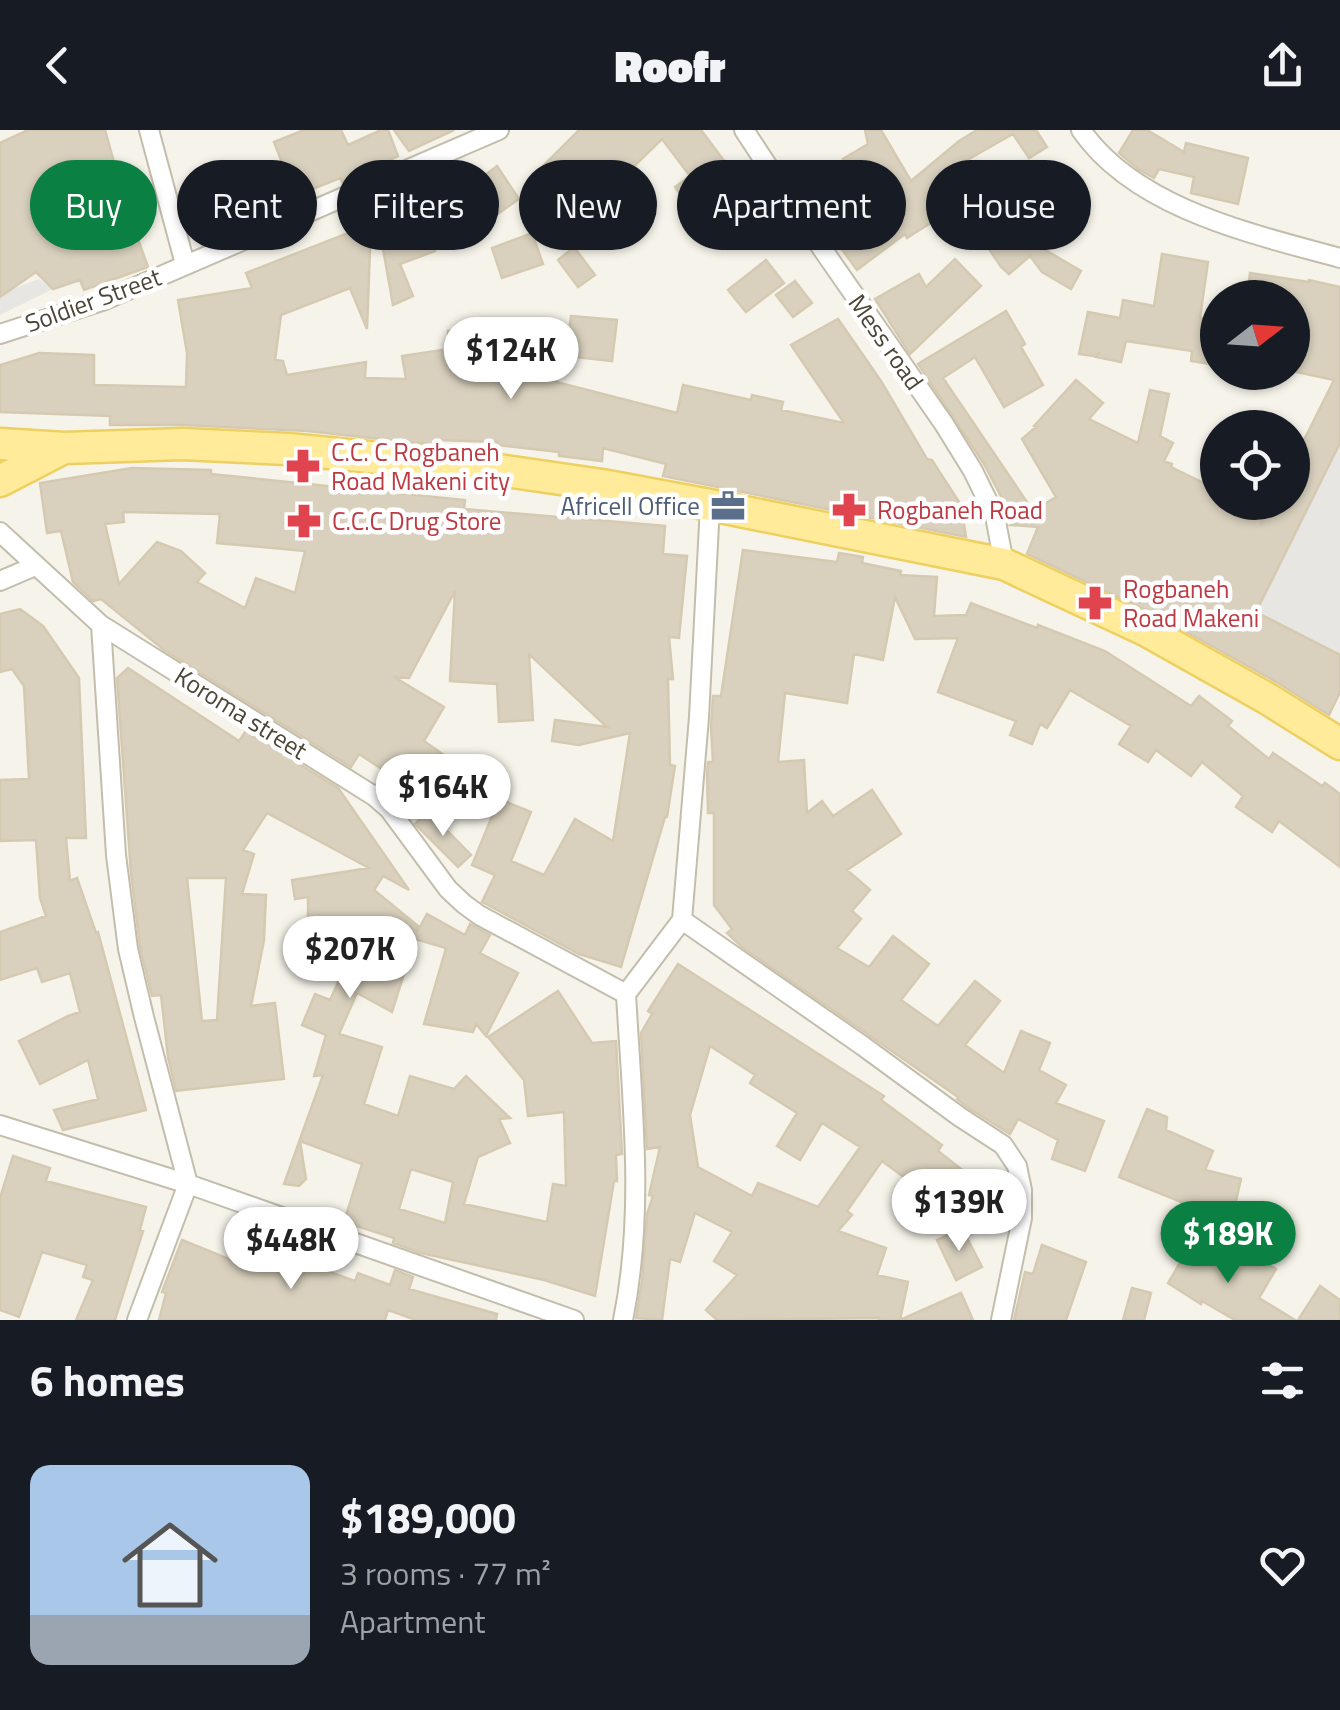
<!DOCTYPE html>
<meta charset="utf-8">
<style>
:root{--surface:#171b24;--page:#20242c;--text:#f1f3f6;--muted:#9ea1a6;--line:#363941;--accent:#0b8043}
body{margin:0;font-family:"Titillium Web",sans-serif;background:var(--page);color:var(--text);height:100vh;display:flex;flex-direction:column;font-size:38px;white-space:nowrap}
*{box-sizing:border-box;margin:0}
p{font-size:32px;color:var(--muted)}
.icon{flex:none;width:55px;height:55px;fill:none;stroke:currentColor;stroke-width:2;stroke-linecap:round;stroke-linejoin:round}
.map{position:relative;height:1190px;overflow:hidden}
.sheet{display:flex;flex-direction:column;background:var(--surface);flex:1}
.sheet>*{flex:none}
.hud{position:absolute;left:30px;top:30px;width:1280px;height:90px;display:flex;gap:20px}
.needle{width:65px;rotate:73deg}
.controls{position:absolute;left:1200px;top:150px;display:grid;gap:20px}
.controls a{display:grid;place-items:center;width:110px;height:110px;border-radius:50%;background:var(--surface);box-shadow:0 2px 8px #0004;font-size:50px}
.price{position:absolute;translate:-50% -85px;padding:0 22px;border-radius:35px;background:#fff;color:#222;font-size:32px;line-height:65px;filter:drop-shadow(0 2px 5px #0008)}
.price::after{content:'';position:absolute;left:50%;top:60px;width:30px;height:22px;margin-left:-15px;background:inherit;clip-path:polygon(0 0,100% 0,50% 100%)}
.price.active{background:var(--accent);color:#fff}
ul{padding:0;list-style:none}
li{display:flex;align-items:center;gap:30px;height:250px;padding:0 30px}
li+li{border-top:2px solid var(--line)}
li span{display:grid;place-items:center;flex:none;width:280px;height:200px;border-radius:20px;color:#555}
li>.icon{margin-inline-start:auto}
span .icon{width:120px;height:120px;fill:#fffc;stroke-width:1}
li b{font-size:42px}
h2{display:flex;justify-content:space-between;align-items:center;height:120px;padding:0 30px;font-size:42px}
.tag{padding:0 35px;border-radius:45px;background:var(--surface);box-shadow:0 2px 8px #0004;font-size:35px;line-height:90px}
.tag.active{background:var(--accent);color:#fff}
header{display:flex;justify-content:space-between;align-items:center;height:130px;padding:0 30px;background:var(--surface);font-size:45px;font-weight:800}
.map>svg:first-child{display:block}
.parking{fill:#e8e6e2}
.building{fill:#d9d1be;stroke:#d5cab1;stroke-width:2.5;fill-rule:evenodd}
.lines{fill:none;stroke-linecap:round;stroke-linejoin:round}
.minor-casing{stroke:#c3bdac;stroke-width:22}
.primary-casing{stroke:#eed060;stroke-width:35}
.minor{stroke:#fff;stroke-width:18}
.primary{stroke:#ffeb9a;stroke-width:30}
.labels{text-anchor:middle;stroke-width:9;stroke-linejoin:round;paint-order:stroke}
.street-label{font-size:25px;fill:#4b4537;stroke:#fff}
.health-label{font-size:25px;fill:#be3a42;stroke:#fff;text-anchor:start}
.service-label{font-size:25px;fill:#4e5e75;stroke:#fff;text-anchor:end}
</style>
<header><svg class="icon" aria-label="back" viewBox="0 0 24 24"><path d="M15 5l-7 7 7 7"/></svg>Roofr<svg class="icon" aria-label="share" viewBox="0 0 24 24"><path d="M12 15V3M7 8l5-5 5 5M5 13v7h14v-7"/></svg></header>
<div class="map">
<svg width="1340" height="1190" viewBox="0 0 1340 1190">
<rect width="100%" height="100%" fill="#f6f4ea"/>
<!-- parking -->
<path class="parking" d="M39 149 53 159 0 185V159L10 160Z
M1340 313V525L1256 482Z"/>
<!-- building -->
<path class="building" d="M28 0H105L119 50 82 60 100 110 134 98 148 137 84 160 80 150 53 159 36 142 0 167V13Z
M304 0H341L348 15 381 0H388L398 26 342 52 340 48 295 66 274 12Z
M394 0H454L409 21Z
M579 0H701L725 32 763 95 728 117 705 79 694 84 675 57 690 46 662 9 585 84 541 38Z
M865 0H881L911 51 959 11 977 0H1036L1047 17 1029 28 1013 4 960 34 976 53 940 87 907 108 905 104 857 140 827 99 868 69 843 29 868 14Z
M1133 0H1147L1184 22 1186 13 1248 28 1238 74 1191 63 1194 47 1159 39 1154 48 1138 39 1119 23Z
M249 36 268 73 246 82 229 42Z
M497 36 519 69 466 106 435 61 457 45 461 52 475 42 480 49Z
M1044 56 1073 93 1042 118 1081 141 1071 159 1042 142 1030 126 1009 144 1001 137 979 104Z
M417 75 435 121 400 134 413 166 393 175 378 91Z
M371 94 367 199 350 158 281 185 275 230 283 231 287 245 366 232 365 248 406 249 402 226 449 219 448 201 494 198 495 211H499L494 236 677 283 683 255 751 270 752 265 783 272 781 280 844 293 791 215 838 189 881 251 927 329 932 330 961 375 966 407 663 346 666 334 603 318 602 331 559 326V322L497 315 498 312 436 310V315L307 301 183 295H110V286L0 282V235L39 223 94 225V255L186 257 187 223 178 170 252 158 246 143Z
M532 103 543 134 502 148 492 118Z
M574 117 595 145 578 157 558 130Z
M1162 124 1208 132 1200 188 1218 191 1211 234 1191 231 1192 221 1126 211 1121 232 1096 227 1100 222 1093 226 1079 224 1088 182 1120 188 1123 170 1154 176Z
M955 129 981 156 910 224 875 169 919 144 926 157Z
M766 130 784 153 746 182 728 160Z
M1250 143 1309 152V150L1340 157V313L1256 482 1340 525V562L1329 585 1278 553 1156 485 1027 424 1038 397 1011 395 1015 393 984 334 918 234 1006 181 1025 214 1021 217 1043 255 1004 277 975 227 943 248 1033 381 1056 367 1022 309 1036 297 1034 296 1076 250 1103 273 1089 289 1138 313 1150 260 1169 264 1160 306 1173 313 1164 331 1172 334 1171 337 1218 360V372H1265L1261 396 1273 372H1292V334L1334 250 1292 241V168H1247Z
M795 151 812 173 793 187 776 165Z
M571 186 617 190 612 231 566 226Z
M132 338 211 340V344L465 370 464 379 665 396 663 424 687 426 679 508 669 507 673 549H668L670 635 675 636 667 687H665L621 837 579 824 486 774 482 772 495 745 472 735 499 669 531 682 511 731 544 745 575 689 613 711 630 603 579 615 552 611 555 590 607 597 529 524 533 590 499 592 497 554 450 551 455 461 409 548 394 547 444 577 424 611 451 630 426 668 359 624 351 637 164 520 101 469 93 471 73 452 61 401 47 403 40 353ZM123 382 220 384 217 413 305 421 295 463 256 448 245 478 197 452 205 443 181 421 157 412 119 454 105 394 124 392Z
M743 420 837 432 839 423 863 427 862 433 901 441 900 445 937 447 934 486 966 485 971 473 1037 498 1038 495 1105 521 1191 576 1199 566 1232 591 1228 596 1269 629 1273 623 1322 656 1325 653 1340 664V737L1279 691 1272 702 1236 677 1243 666 1202 632 1191 646 1156 620 1148 632 1119 614 1131 596 1070 560 1047 598 1040 594 1032 614 1010 605 1016 591 938 562 958 508 915 509 895 467 883 530 854 524 847 573 785 563 778 632 804 630 807 683 822 671 833 686 872 660 901 704 847 740 870 760 852 781 861 789 837 818 869 837 893 806 929 834 901 870 938 896 975 851 1000 871 965 915 1004 943 1021 901 1050 913 1039 940 1066 955 1056 973 1104 991 1085 1041 1052 1029 1058 1010 1018 989 1010 1004 967 977 957 969 958 967 742 817 727 803 732 799 714 775V683H708L707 642 708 632H713L711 596 713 566H721Z
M20 479 43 496 79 548 86 708H66L70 751 77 748 96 803 98 802 146 980 63 1000 54 980 98 969 88 930 40 954 19 911 68 886 80 882 70 843 42 852 37 838 0 850V802L46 786 40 768 36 710 0 711V650L29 649 24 556 12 539 0 542V484Z
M128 538 239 611 246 601 338 658 409 760 383 746 374 760 418 796 417 802 427 784 465 805 470 794 490 805 480 823 518 843 486 906 476 894 473 902 424 894 446 818 415 809 392 882 357 863 339 904 382 917 364 974 398 986 410 946 454 959 466 946 510 988 499 989 510 1013 478 1027 464 1074 547 1092 553 1054 566 1056 564 982 528 986 524 950 488 907 558 861 592 913 616 911 622 1024 616 1025 617 1051H614L595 1166 544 1150 421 1123 393 1113 394 1108 344 1092 362 1034 300 1011 306 1049 299 1056 284 1054 323 945 314 946 326 905 302 895 315 864 330 870 353 820H308V767L295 769 292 750 369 738 267 683 243 720 254 724 242 764 266 765 264 810 251 876 275 873 284 949 176 961 168 927 161 865 152 866 140 817 131 743 117 548ZM187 748H226L217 890 202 891ZM411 1039 453 1052 445 1093 399 1079Z
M428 681 471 725 458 737 415 694Z
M678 834 884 966 881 970 942 1015 938 1021 970 1046 951 1071 919 1046 913 1054 882 1031 847 1081 852 1085 838 1101 886 1118 877 1145 908 1152 900 1190 961 1163 973 1190H879V1188L717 1190 706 1180 737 1145 714 1131 732 1102 695 1083 680 1132 670 1129 662 1190 636 1188 642 1151 647 1084 653 1066 649 1065 660 1017 647 1019 641 903 652 884 648 881ZM710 916 755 945 750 953 797 983 777 1016 800 1030 822 993 860 1017 818 1077 758 1053 752 1066 698 1037 690 985Z
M1147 979 1167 987 1166 1000 1213 1021 1205 1040 1241 1049 1231 1092 1198 1085 1199 1079 1119 1047Z
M13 1026 50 1038 46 1051 146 1077 140 1100 143 1101 115 1190H76L93 1150 83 1147 87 1135 42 1122 19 1187 0 1180V1068Z
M962 1098 982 1137 956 1150 937 1110Z
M182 1110 236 1132 241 1119 260 1127 263 1118 355 1151 358 1143 390 1155 395 1140 413 1147 409 1159 497 1184 496 1190H416L388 1180 385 1190H159L166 1163 162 1162Z
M1042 1115 1086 1132 1066 1190H1014L1025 1142 1033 1144Z
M1190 1116 1231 1141 1243 1120 1276 1139 1259 1168 1295 1190H1235L1202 1171 1201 1174 1168 1153Z
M1320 1156 1340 1170V1190H1298Z
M1132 1158 1151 1163 1144 1190H1123Z"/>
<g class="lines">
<!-- minor casing -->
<g class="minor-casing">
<path id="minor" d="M149 0 185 134
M744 0 823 120 944 294 973 341 995 386 1004 434
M1081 0C1136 79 1253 104 1340 128
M0 204 105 170 499 0
M0 402 101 495 374 666 389 679 448 759 464 774 479 785 626 864
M0 451 35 436
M101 495 116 725 128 819 144 887 188 1054 137 1190
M682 790 863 916 960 987 1003 1015 1017 1036 1022 1060V1088L1001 1190
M0 995 188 1054 574 1190
M623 1190C645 1082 632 973 626 864L682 790 699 587 710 375"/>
</g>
<!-- primary casing -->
<g class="primary-casing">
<path id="primary" d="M0 314 65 318 182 314 288 319 492 339 602 355 710 375 1004 434 1147 501 1268 569 1340 614
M0 351 62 319"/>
</g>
<!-- minor -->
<use href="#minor" class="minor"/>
<!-- primary -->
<use href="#primary" class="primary"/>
</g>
<!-- icons -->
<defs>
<g id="pharmacy-bare" transform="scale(2.7)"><path d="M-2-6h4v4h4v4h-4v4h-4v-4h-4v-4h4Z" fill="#e0444e" stroke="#fff" stroke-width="2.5" paint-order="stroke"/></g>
<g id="office-bare" transform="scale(2.7)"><path d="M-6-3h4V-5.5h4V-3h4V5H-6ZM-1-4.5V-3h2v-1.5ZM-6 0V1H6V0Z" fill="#5c6f8a" stroke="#fff" stroke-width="2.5" paint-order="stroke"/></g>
</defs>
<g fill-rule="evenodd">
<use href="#pharmacy-bare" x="303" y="336"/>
<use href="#office-bare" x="728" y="376"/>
<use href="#pharmacy-bare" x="849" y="380"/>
<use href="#pharmacy-bare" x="304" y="391"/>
<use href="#pharmacy-bare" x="1095" y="473"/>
</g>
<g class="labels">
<!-- street labels -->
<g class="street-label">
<text transform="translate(93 170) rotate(-20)" y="9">Soldier Street</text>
<text transform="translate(886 212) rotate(55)" y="9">Mess road</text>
<text transform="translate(241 583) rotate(32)" y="9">Koroma street</text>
</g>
<!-- health labels -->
<g class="health-label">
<text x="331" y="331">C.C. C Rogbaneh<tspan x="331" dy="29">Road Makeni city</tspan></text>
<text x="877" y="389">Rogbaneh Road</text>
<text x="332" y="400">C.C.C Drug Store</text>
<text x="1123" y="468">Rogbaneh<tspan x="1123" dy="29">Road Makeni</tspan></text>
</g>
<!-- service labels -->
<g class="service-label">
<text x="700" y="385">Africell Office</text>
</g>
</g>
</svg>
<div class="controls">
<a><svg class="needle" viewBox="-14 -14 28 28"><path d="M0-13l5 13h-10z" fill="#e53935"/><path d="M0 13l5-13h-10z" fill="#9ea1a6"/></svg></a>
<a><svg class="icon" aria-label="locate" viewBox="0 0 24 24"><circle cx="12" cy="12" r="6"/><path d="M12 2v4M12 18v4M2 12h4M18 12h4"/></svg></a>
</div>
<b class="price" style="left:511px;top:272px">$124K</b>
<b class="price" style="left:443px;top:709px">$164K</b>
<b class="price" style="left:350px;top:871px">$207K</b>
<b class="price" style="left:959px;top:1124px">$139K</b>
<b class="price active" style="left:1228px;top:1156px">$189K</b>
<b class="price" style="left:291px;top:1162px">$448K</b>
<div class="hud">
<a class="tag active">Buy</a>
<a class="tag">Rent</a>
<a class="tag">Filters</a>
<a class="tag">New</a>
<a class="tag">Apartment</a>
<a class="tag">House</a>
</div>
</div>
<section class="sheet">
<h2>6 homes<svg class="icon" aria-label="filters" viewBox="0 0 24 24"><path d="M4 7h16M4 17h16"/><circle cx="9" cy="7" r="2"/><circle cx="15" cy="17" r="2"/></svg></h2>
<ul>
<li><span style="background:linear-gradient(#a9c7e8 75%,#9aa5b1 0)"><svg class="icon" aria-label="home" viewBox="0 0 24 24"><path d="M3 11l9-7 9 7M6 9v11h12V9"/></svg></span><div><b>$189,000</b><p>3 rooms · 77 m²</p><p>Apartment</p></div><svg class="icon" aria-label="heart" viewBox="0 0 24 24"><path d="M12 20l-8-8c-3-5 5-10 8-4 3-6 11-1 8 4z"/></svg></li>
</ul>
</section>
